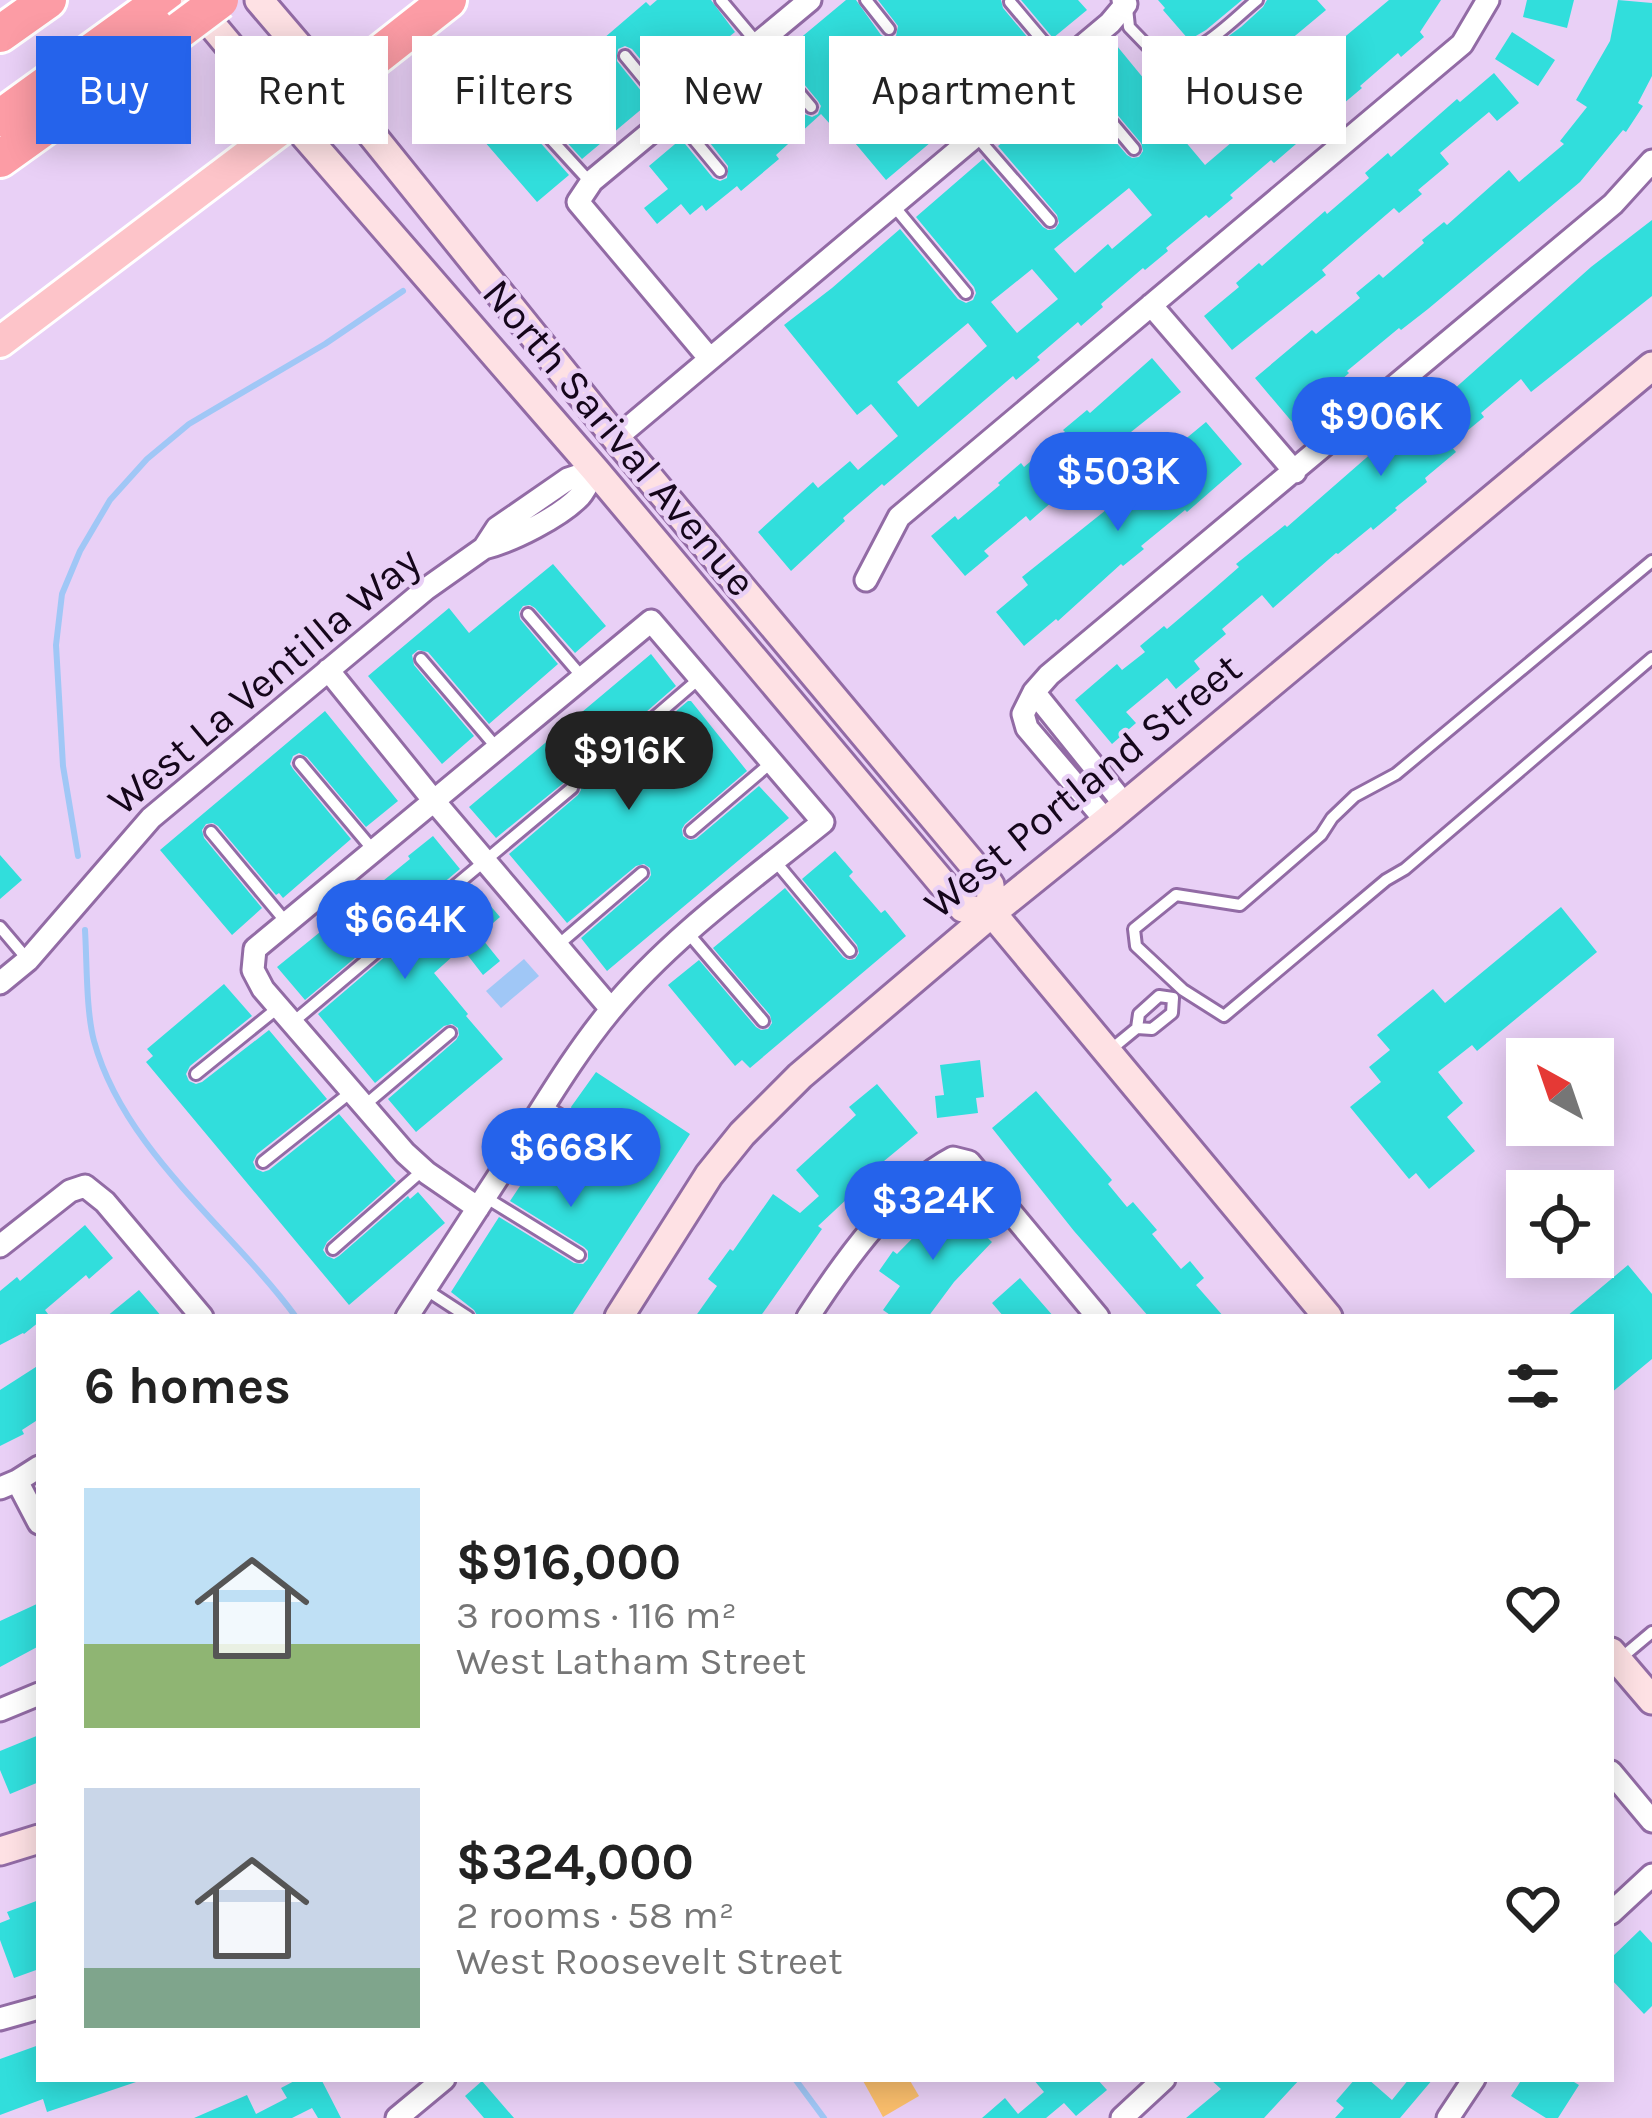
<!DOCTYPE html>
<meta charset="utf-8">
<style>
:root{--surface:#fff;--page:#f2f2f2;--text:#222;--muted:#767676;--accent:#2563eb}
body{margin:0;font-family:Karla,sans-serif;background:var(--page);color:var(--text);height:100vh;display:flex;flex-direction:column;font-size:45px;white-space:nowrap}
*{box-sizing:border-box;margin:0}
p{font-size:39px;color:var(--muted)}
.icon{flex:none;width:66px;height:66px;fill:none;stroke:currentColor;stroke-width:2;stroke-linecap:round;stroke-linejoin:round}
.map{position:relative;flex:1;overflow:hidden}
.drawer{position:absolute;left:36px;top:1314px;width:1578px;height:768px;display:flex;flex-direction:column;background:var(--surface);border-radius:0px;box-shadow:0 6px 30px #0003}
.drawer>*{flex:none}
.guide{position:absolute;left:36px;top:36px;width:1581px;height:108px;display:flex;gap:24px}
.needle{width:78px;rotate:320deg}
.fabs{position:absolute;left:1506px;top:1038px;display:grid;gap:24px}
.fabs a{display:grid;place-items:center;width:108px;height:108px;border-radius:0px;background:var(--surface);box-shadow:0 6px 30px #0003;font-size:60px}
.price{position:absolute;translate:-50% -102px;padding:0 27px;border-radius:42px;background:var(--accent);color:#fff;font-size:39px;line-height:78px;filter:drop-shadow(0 3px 6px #0008)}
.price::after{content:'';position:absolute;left:50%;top:72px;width:36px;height:27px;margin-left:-18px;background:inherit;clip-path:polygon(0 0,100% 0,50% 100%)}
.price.current{background:#222;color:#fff}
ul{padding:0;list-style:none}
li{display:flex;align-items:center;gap:36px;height:300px;padding:0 48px}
li span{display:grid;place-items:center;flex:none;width:336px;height:240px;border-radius:0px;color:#555}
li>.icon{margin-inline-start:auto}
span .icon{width:144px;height:144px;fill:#fffc;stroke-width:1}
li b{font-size:51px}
h2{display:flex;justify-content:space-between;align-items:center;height:144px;padding:0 48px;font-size:51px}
.tag{padding:0 42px;border-radius:0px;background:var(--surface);box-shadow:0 6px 30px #0003;font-size:42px;line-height:108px}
.tag.current{background:var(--accent);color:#fff}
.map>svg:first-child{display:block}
.green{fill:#fabe6c}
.water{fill:#a0c7f6}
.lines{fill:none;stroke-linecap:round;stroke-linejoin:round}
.stream{stroke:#a0c7f6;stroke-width:6}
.building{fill:#31dedc;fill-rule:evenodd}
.lane-casing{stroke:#926ba5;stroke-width:16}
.street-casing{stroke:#926ba5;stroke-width:27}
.secondary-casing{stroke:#926ba5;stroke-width:33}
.primary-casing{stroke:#fff;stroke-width:36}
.highway-casing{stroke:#fff;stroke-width:42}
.lane{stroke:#fff;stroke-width:10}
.street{stroke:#fff;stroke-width:21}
.secondary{stroke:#fee1e4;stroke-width:27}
.primary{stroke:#fdc4c9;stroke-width:30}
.highway{stroke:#fc9ca5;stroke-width:36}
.highway-bridge-casing{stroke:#fff;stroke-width:42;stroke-linecap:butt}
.highway-bridge{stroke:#fc9ca5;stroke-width:36}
.labels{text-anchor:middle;stroke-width:9;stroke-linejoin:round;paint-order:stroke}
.street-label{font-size:42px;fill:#15061b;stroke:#e9d0f6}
</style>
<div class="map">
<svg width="1652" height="2118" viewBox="0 0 1652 2118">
<rect width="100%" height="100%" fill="#e9d0f6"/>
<!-- green -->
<path class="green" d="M862 2079H909L919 2096 883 2117Z"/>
<!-- water -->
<path class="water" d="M524 959 539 976 501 1008 486 991Z"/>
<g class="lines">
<!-- stream -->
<path class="stream" d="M78 856 63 766 56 645 62 594 80 551 110 500 147 459 189 424 325 344 403 291
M85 930C87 963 86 1011 94 1041 124 1151 231 1228 296 1317
M795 2079 824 2118"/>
</g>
<!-- building -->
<path class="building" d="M657 0H711L735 32 665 89 632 49 625 46 618 49 617 61 650 102 582 159 545 118 540 116 532 117 529 123 530 131 569 175 537 202 484 141 646 2 650 6Z
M846 0H856L881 35 889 39 896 36 898 26 878 0H1001L1003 8 1039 51 886 180 845 131 840 135 821 114 776 155 779 159 741 191 737 186 706 211 702 205 690 215 681 204 657 224 644 208 668 189 649 166 681 139 713 178 720 181 727 178 728 166 696 125 765 68 804 114 812 117 818 114 821 106 818 101 780 55Z
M1021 0H1078L1087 10 1053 38Z
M1158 0H1242L1206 30 1189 40 1163 10 1165 8Z
M1267 0H1317L1326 10 1230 90 1203 55 1241 27 1263 7Z
M1389 0H1441L1420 32 1424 37 1401 57 1398 53 1360 86 1362 88 1337 109 1335 106 1294 141 1296 144 1274 163 1271 160 1230 195 1233 198 1209 218 1206 215 1166 248 1168 251 1145 270 1143 268 1101 304 1103 307 1081 326 1078 322 1037 357 1040 360 1016 380 1013 376 884 486 882 484 843 518 845 521 791 571 758 532 813 482 818 488 850 461 858 470 898 436 871 404 857 415 784 325 832 288 900 229 958 299 966 303 973 300 976 293 974 287 916 217 983 159 1043 227 1048 230 1055 229 1059 223 1057 215 998 146 1068 87 1127 155 1132 158 1139 157 1143 151 1141 143 1084 75 1117 46 1190 135 1184 140 1205 165 1246 130 1241 125 1267 103 1277 115 1315 83 1305 70ZM1129 188 1152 215 1112 249 1108 244 1075 273 1054 249ZM1032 269 1058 299 1017 333 991 302ZM968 323 987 346 918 407 897 382Z
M1527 0H1574L1567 28 1523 17Z
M1618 0 1652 3V76L1638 103 1643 106 1626 132 1623 130 1580 182 1428 309 1401 330 1399 328 1347 371 1349 373 1293 423 1255 378 1312 330 1316 334 1360 298 1356 293 1379 274 1383 278 1424 243 1422 240 1444 222 1447 225 1509 170 1519 182 1564 144 1560 141 1587 107 1576 100 1610 41Z
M1512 32 1555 60 1538 86 1495 59Z
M1494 73 1519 103 1497 121 1489 112 1440 153 1449 164 1418 190 1422 194 1399 213 1394 208 1322 270 1326 275 1232 350 1204 316 1239 287 1236 283 1259 263 1262 266 1325 211 1327 214 1369 178 1365 173 1388 153 1391 157 1457 99 1460 102Z
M1652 220V296L1531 392 1521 379 1481 413 1484 417 1450 445 1456 452 1425 478 1427 482 1395 508 1397 510 1373 530 1371 527 1338 554 1336 553 1273 608 1262 595 1222 629 1226 634 1194 661 1200 669 1176 689 1167 678 1126 712 1136 723 1112 744 1075 700 1117 664 1122 670 1145 652 1140 646 1164 626 1167 629 1207 595 1239 567 1236 564 1285 525 1287 527 1421 410 1425 415 1591 267Z
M1152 358 1181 392 1116 444 1119 448 1095 468 1085 455 1044 490 1053 501 1030 521 1026 516 984 551 989 556 965 576 931 536 955 516 958 520 1000 485 998 483 1021 463 1024 467 1065 432 1063 430 1087 410 1090 413Z
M1206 422 1242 464 1187 512 1185 510 1141 546 1144 549 1123 566 1121 564 1058 621 1056 619 1024 646 996 612 1028 585 1022 577 1121 498 1119 496 1140 478 1144 482 1187 445 1183 441Z
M553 564 606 626 575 653 535 608 530 605 523 606 519 612 520 619 558 664 489 724 428 652 418 650 412 655 414 665 474 736 442 764 368 676 449 608 469 633Z
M651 654 676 686 608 745 605 750 606 757 612 761 620 759 688 701H691L747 771 685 824 682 829 683 836 689 840 696 839 759 786 789 818 607 971 581 938 648 880 651 875 650 868 644 864 636 866 567 923 509 854 578 795 581 790 580 783 574 779 566 781 496 838 469 807Z
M325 711 398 801 366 827 307 757 299 753 293 756 290 764 293 769 351 839 283 898 279 893 276 895 218 826 213 823 206 824 202 830 204 838 262 908 232 935 160 850Z
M433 836 460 869 418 904 415 912 418 918 430 919 472 884 500 917 479 935 500 961 483 975 462 948 434 973 468 1014 466 1016 503 1059 416 1132 388 1099 456 1040 459 1035 458 1028 452 1024 444 1026 375 1083 318 1014 387 955 391 947 388 941 380 938 375 941 305 1000 277 967 410 859 408 856Z
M835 851 853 872 849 876 881 913 885 910 906 936 750 1068 742 1060 735 1066 668 985 699 960 756 1027 761 1030 768 1029 772 1023 770 1015 713 948 785 888 843 957 848 960 855 959 859 953 857 945 802 879Z
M0 855 22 880 0 899Z
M1561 907 1597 952 1477 1051 1472 1045 1438 1072 1463 1103 1447 1117 1475 1151 1429 1189 1416 1173 1409 1179 1350 1107 1381 1082 1369 1067 1390 1050 1377 1035 1433 989 1445 1003Z
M224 984 252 1016 190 1066 186 1074 189 1081 196 1084 202 1082 269 1030 327 1099 257 1154 253 1162 256 1169 263 1172 269 1170 339 1114 396 1181 327 1242 323 1250 327 1256 334 1259 339 1256 408 1196 410 1199 418 1192 445 1223 349 1305 146 1062 153 1056 147 1049Z
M980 1060 984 1097 976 1098 978 1113 937 1118 935 1096 944 1095 940 1065Z
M596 1072 690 1134 571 1317H478L474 1310 451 1292 499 1217 574 1263 583 1264 588 1259V1251L584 1247 510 1201 560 1126 636 1172 645 1173 650 1168V1160L646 1156 572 1110 571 1107Z
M877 1084 918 1133 861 1180 864 1183 818 1226 822 1229 760 1317H695L717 1286 708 1279 730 1249 733 1251 773 1194 800 1213 819 1196 796 1170 856 1115 849 1107Z
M1036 1091 1112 1180 1108 1184 1127 1207 1133 1202 1157 1230 1152 1234 1181 1269 1190 1261 1204 1278 1196 1285 1224 1317H1149L1074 1231 992 1128Z
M949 1201 992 1242 954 1282 928 1317H893L883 1310 900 1286 879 1271 893 1251 897 1254Z
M85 1225 113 1258 89 1279 86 1275 45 1310 48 1314 39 1317V1322L24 1334 23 1333 0 1345V1291L17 1277 20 1281Z
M1628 1265 1652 1294V1359L1611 1393V1317H1566Z
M1020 1278 1054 1317H1004L992 1303Z
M139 1290 162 1317H106Z
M39 1365V1419L22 1430 24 1434 0 1446V1390Z
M39 1603V1646L0 1667V1621Z
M39 1735V1782L10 1794 0 1770V1751Z
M39 1900V1969L14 1978 0 1940V1923L10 1919 7 1912Z
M1640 1930 1652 1943V2006L1644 2014 1611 1979V1958Z
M39 2045V2079H136V2082L47 2112 43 2099 0 2115V2059Z
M298 2079H321L341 2118H318L312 2108 292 2118H194L247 2095 256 2114 287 2098 281 2088Z
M1033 2079H1097L1107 2090 1076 2116 1064 2103 1046 2118H982L1005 2098 1018 2114 1044 2092Z
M1210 2079H1300L1264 2118H1186L1221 2089Z
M1355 2079H1368L1392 2100 1409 2079H1433L1400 2118H1335L1344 2108 1336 2101Z
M1522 2079H1569L1579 2085 1558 2118H1546L1511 2096Z
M482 2081 514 2118H484L465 2096Z"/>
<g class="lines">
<!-- lane casing -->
<g class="lane-casing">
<path id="lane" d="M721 0 811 107
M866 0 889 29
M1010 2 1134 149
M1127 8 1129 27 1159 58C1199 58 1228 24 1257 0
M625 56 720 171
M538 125 591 183
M976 136 1050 221
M893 205 966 293
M1652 561 1396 774 1355 796 1332 818 1321 835 1240 905 1176 895 1134 929 1136 946 1183 990 1224 1016 1386 880 1405 869 1652 658
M528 614 583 678
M421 659 497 748
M614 752 700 678
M300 763 374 851
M691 831 772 762
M211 832 286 922
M775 861 850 951
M425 911 572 788
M0 927 28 960
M688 933 763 1021
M558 945 642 873
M292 1023 381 948
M1109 1051 1137 1028 1139 1014 1159 996 1173 998 1172 1013 1152 1029 1137 1028
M196 1074 279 1007
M365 1105 450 1033
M544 1105 641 1164
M263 1162 351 1092
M485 1197 579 1255
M333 1249 423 1170
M425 1289 468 1317
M1621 1658 1652 1632"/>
</g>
<!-- street casing -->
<g class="street-casing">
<path id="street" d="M1151 305 1295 472
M710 359 578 202 592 181 810 0
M616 438 1110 23 1126 4 1123 0
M484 548C512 541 560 517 580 496 586 489 591 478 595 470
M866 580 899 517 1462 44 1488 0
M328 670 434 801 611 1009
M1034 692 1125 805
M1106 821 1027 728 1023 714 1034 692 1049 675 1613 204 1652 161
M0 983 28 960 151 818 426 589 484 548 497 528 568 479 595 470
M0 1246 70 1191 85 1186 105 1202 202 1317
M407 1317C445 1258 484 1199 522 1140 550 1096 577 1051 610 1011 670 938 750 881 823 822L651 621 255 949 253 970 263 989 405 1153 427 1173 478 1208
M808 1317C843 1263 896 1188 953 1158L969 1162 1098 1317
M17 1481 39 1523
M0 1488 17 1481 39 1467
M0 1710 39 1694
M1611 1772 1652 1821
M1611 1913 1652 1875
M0 2019 39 2008
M397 2118 444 2079
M1122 2118 1164 2079
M1448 2118 1474 2079"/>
</g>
<!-- secondary casing -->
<g class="secondary-casing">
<path id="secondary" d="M259 0 335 89 616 438 990 885 992 913 1328 1317
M192 1 293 122 595 470 963 908 992 913
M619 1317 709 1175 742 1134 800 1076 992 913 1106 821 1652 366
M1611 1652 1652 1700
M0 1851 39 1839"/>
</g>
<!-- primary casing -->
<g class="primary-casing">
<path id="primary" d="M0 342 335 89"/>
</g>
<!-- highway casing -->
<g class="highway-casing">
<path id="highway" d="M0 34 48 0
M335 89 448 0
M0 118 163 0
M0 159 180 30"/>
</g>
<!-- lane -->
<use href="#lane" class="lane"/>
<!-- street -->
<use href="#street" class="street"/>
<!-- secondary -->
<use href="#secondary" class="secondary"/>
<!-- primary -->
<use href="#primary" class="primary"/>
<!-- highway -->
<use href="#highway" class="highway"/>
<!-- highway-bridge casing -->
<g class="highway-bridge-casing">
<path id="highway-bridge" d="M180 30 220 0"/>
</g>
<!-- highway-bridge -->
<use href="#highway-bridge" class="highway-bridge"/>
</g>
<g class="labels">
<!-- street labels -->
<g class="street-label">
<text transform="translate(620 437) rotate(50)" y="15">North Sarival Avenue</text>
<text transform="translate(263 680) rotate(-40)" y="15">West La Ventilla Way</text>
<text transform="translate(1082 785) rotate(-39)" y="15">West Portland Street</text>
</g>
</g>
</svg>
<div class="fabs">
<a><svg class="needle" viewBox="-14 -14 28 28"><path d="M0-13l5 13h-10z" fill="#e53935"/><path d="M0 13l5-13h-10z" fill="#767676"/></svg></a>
<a><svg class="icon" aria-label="locate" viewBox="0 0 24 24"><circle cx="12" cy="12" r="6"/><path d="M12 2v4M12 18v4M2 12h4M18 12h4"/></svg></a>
</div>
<b class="price" style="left:1381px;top:479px">$906K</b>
<b class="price" style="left:1118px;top:534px">$503K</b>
<b class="price current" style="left:629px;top:813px">$916K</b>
<b class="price" style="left:405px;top:982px">$664K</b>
<b class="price" style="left:571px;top:1210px">$668K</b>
<b class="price" style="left:933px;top:1263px">$324K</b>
<div class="guide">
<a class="tag current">Buy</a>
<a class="tag">Rent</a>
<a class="tag">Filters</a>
<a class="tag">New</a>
<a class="tag">Apartment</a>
<a class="tag">House</a>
</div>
<section class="drawer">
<h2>6 homes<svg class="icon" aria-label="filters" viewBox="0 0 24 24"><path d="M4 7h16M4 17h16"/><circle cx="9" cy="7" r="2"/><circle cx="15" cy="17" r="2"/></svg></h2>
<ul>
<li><span style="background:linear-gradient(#bfe0f5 65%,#8fb573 0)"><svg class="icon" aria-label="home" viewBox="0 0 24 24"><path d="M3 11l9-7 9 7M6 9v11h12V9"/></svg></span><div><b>$916,000</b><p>3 rooms · 116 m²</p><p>West Latham Street</p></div><svg class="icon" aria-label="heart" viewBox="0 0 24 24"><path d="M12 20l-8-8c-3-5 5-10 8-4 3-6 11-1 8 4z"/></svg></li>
<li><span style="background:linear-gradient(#c9d6e8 75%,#7fa58c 0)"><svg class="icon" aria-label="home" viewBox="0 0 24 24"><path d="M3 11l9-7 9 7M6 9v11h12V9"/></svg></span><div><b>$324,000</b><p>2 rooms · 58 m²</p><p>West Roosevelt Street</p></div><svg class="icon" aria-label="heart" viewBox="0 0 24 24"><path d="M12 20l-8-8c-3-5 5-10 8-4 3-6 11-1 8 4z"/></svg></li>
</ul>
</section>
</div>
